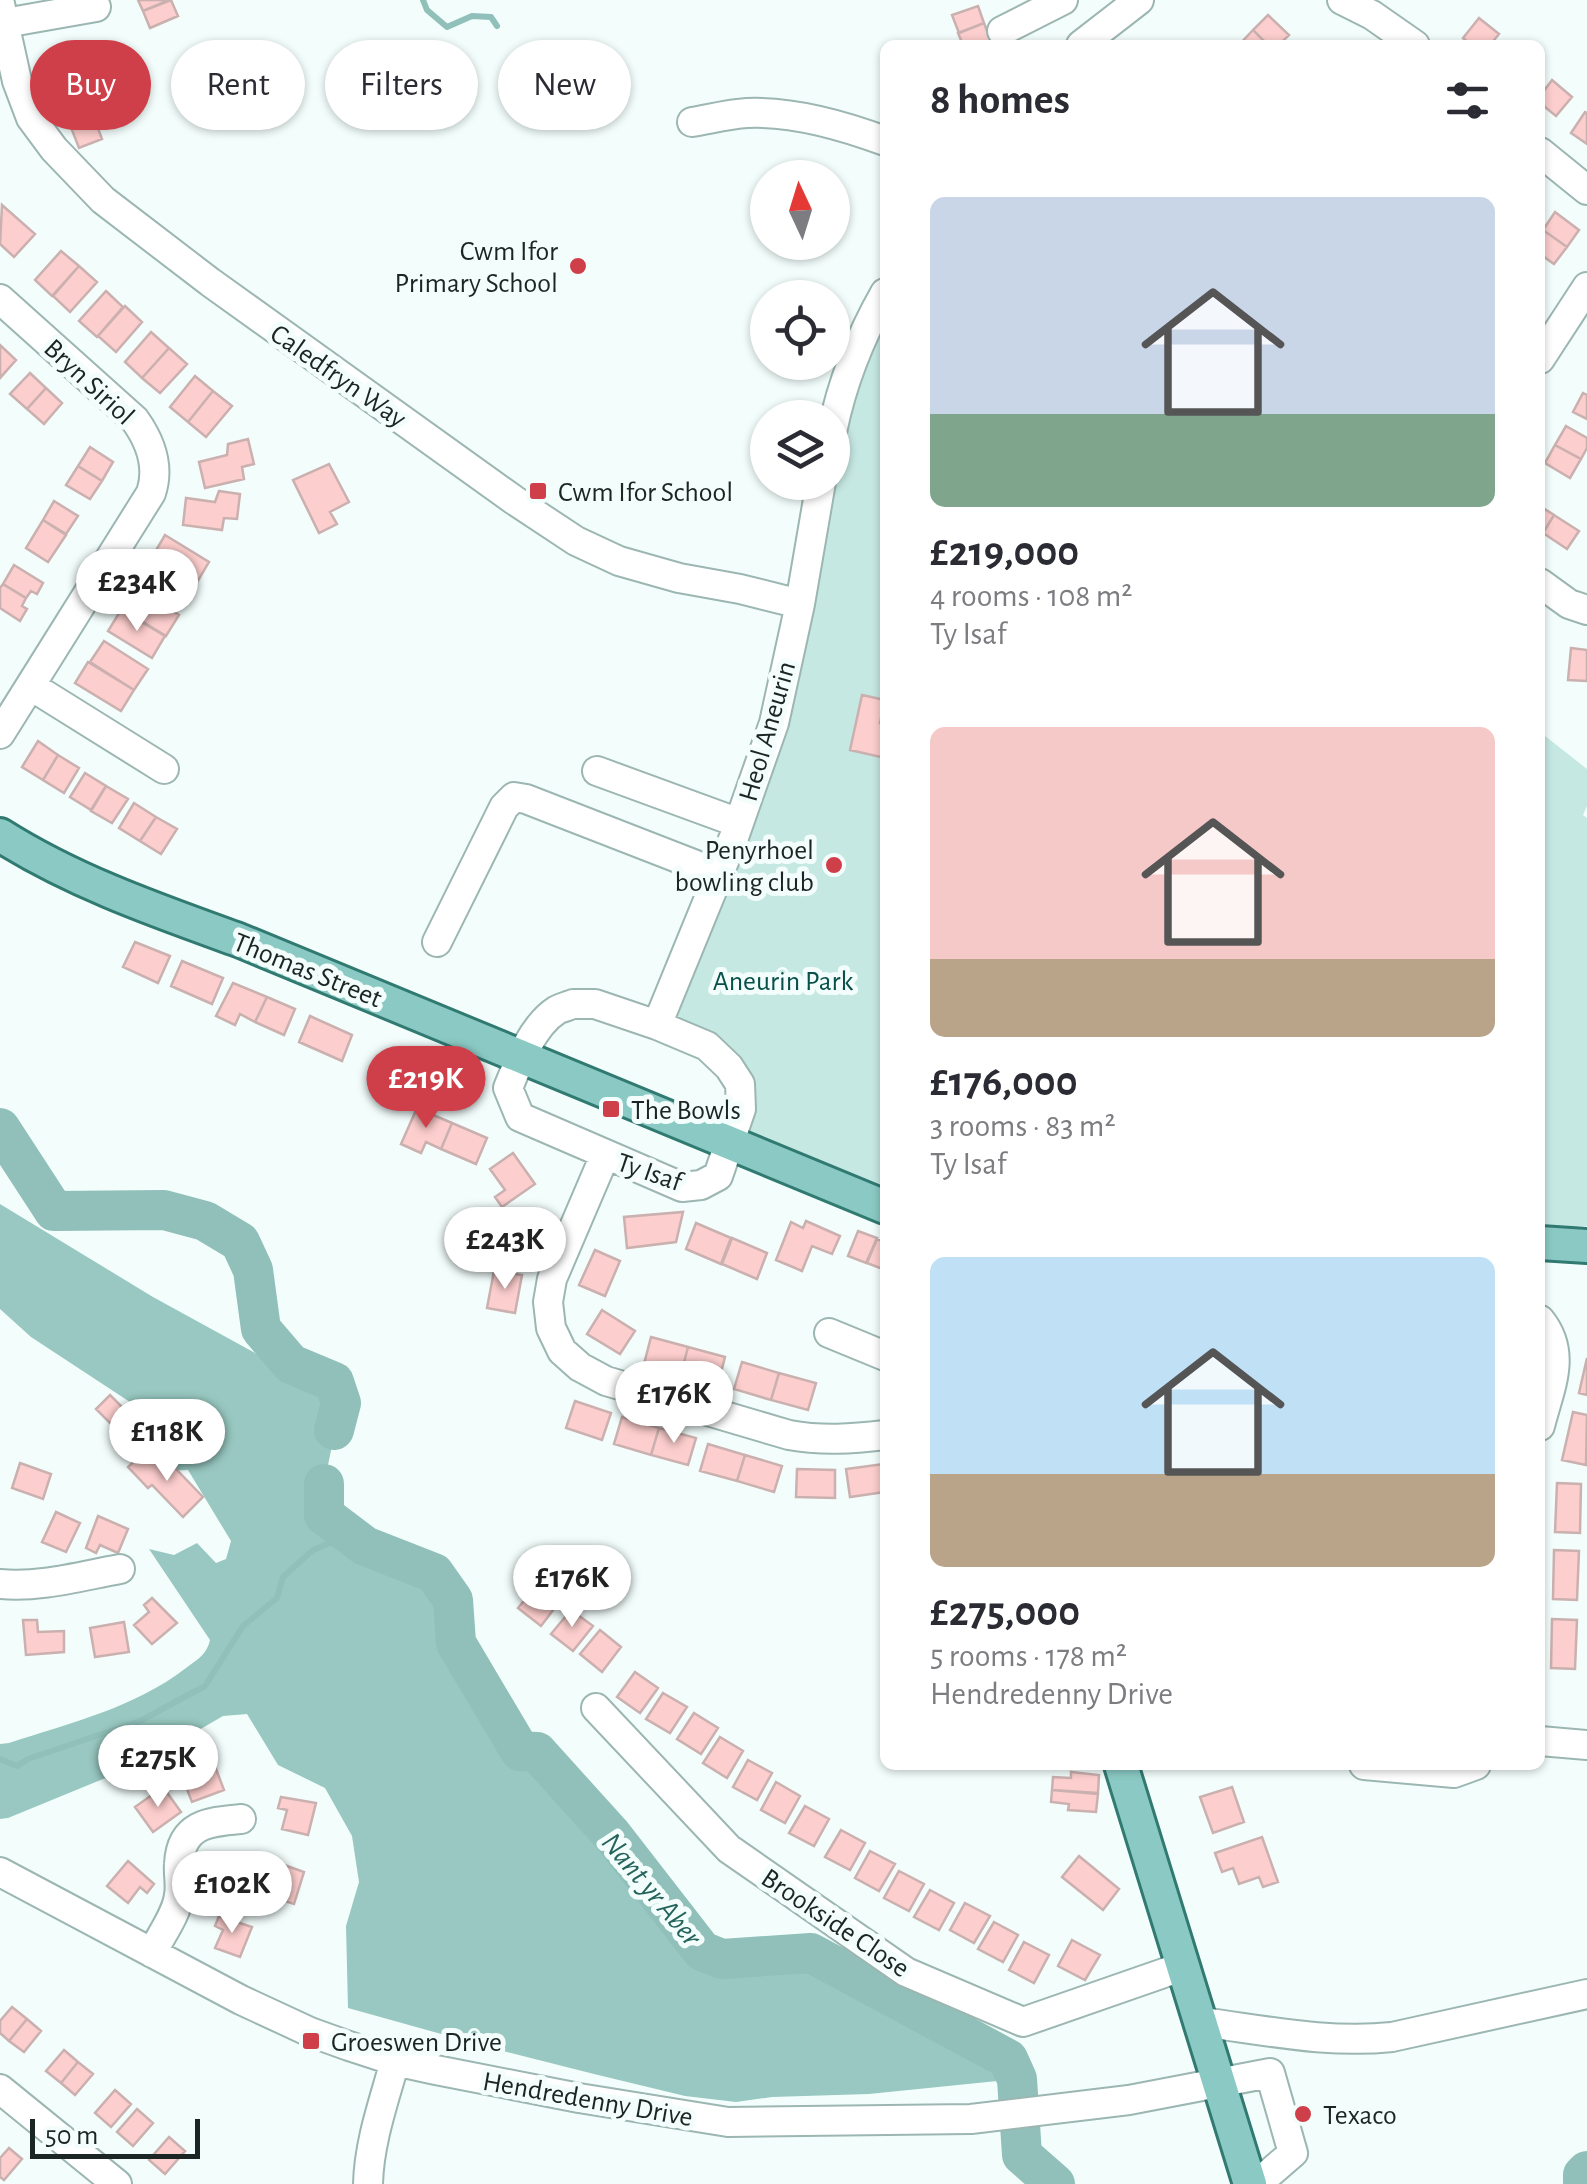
<!DOCTYPE html>
<meta charset="utf-8">
<style>
:root{--surface:#fff;--page:#f2f2f3;--text:#2b2b33;--muted:#7c7c81;--accent:#cf3f4a}
body{margin:0;font-family:"Alegreya Sans",sans-serif;background:var(--page);color:var(--text);height:100vh;display:flex;flex-direction:column;font-size:38px;white-space:nowrap}
*{box-sizing:border-box;margin:0}
p{font-size:32px;color:var(--muted)}
.icon{flex:none;width:55px;height:55px;fill:none;stroke:currentColor;stroke-width:2;stroke-linecap:round;stroke-linejoin:round}
.map{position:relative;flex:1;overflow:hidden}
.drawer{position:absolute;left:880px;top:40px;width:665px;height:1730px;display:flex;flex-direction:column;background:var(--surface);border-radius:15px;box-shadow:0 2px 8px #0004}
.drawer>*{flex:none}
.top-card{position:absolute;left:30px;top:40px;width:700px;height:90px;display:flex;gap:20px}
.needle{width:65px;rotate:356deg}
.fabs{position:absolute;left:750px;top:160px;display:grid;gap:20px}
.fabs a{display:grid;place-items:center;width:100px;height:100px;border-radius:50%;background:var(--surface);box-shadow:0 2px 8px #0004;font-size:50px}
.scale{position:absolute;left:30px;bottom:25px;width:170px;box-sizing:border-box;padding-left:10px;border:5px solid #1b2523;border-top:0;font-size:28px;line-height:35px;white-space:nowrap;color:#1b2523;-webkit-text-stroke:8px #f3fefc;paint-order:stroke}
.price{position:absolute;translate:-50% -85px;padding:0 22px;border-radius:35px;background:#fff;color:#222;font-size:32px;line-height:65px;filter:drop-shadow(0 2px 5px #0008)}
.price::after{content:'';position:absolute;left:50%;top:60px;width:30px;height:22px;margin-left:-15px;background:inherit;clip-path:polygon(0 0,100% 0,50% 100%)}
.price.on{background:var(--accent);color:#fff}
ul{padding:0;list-style:none}
li{display:grid;align-content:center;gap:20px;height:530px;padding:0 50px}
li span{display:grid;place-items:center;height:310px;border-radius:15px;color:#555}
li>.icon{margin-inline-start:auto}
span .icon{width:180px;height:180px;fill:#fffc;stroke-width:1}
li b{font-size:42px}
h2{display:flex;justify-content:space-between;align-items:center;height:120px;padding:0 50px;font-size:42px}
.tag{padding:0 35px;border-radius:45px;background:var(--surface);box-shadow:0 2px 8px #0004;font-size:35px;line-height:90px}
.tag.on{background:var(--accent);color:#fff}
.map>svg:first-child{display:block}
.green{fill:#c6e8e3}
.forest{fill:#98c8c1}
.lines{fill:none;stroke-linecap:round;stroke-linejoin:round}
.stream{stroke:#90c0b9;stroke-width:6}
.river{stroke:#90c0b9;stroke-width:40}
.building{fill:#fccecd;stroke:#cab0af;stroke-width:2.5}
.minor-casing{stroke:#9cb6b2;stroke-width:32}
.major-casing{stroke:#317a72;stroke-width:38}
.minor{stroke:#fff;stroke-width:28}
.major{stroke:#8bcac4;stroke-width:32}
.poi-dot{fill:#cf3f4a;stroke:#f3fefc;stroke-width:4}
.labels{text-anchor:middle;stroke-width:10;stroke-linejoin:round;paint-order:stroke}
.poi-label{font-size:28px;fill:#1b2523;stroke:#f3fefc;text-anchor:start}
.street-label{font-size:28px;fill:#1b2523;stroke:#f3fefc}
.park-label{font-size:28px;fill:#08504a;stroke:#f3fefc}
.water-label{font-size:30px;font-style:italic;fill:#24645d;stroke:#f3fefc}
</style>
<div class="map">
<svg width="1587" height="2184" viewBox="0 0 1587 2184">
<rect width="100%" height="100%" fill="#f3fefc"/>
<!-- green -->
<path class="green" d="M885 313V1203L730 1143 740 1084 657 1025 734 837 832 482 833 432Z
M1540 732 1587 769V806L1583 815 1587 818V1226L1540 1229Z"/>
<!-- forest -->
<path class="forest" d="M0 1204 153 1297 264 1358 291 1364 334 1382 341 1403 324 1484V1515L365 1546 434 1573 453 1600 456 1643 519 1751 537 1752 612 1835 702 1951 722 1959 811 1953 1008 2059 1017 2079 869 2094 772 2097 736 2102 685 2096 594 2074 495 2049 348 2008 346 1926 359 1882 352 1836 325 1788 278 1765 247 1714 223 1716 142 1763 8 1818 0 1819V1744L9 1743C70 1723 134 1708 186 1668 198 1659 207 1654 210 1640L149 1549 174 1555 197 1543 216 1563 226 1559 231 1541 188 1470 166 1471 155 1437 168 1427 31 1337 0 1309Z"/>
<g class="lines">
<!-- stream -->
<path class="stream" d="M423 0 427 10 447 27 472 16 491 17 497 26
M0 1759 17 1766 28 1759 140 1721 205 1686 243 1626 277 1598 283 1577 313 1550 349 1535"/>
<!-- river -->
<path class="river" d="M0 1128 54 1211 164 1210 205 1221 240 1242 253 1270 261 1329 291 1364 334 1382 341 1403 334 1430
M324 1484V1515L365 1546 434 1573 453 1600 456 1643 520 1751 537 1752 612 1835 702 1951 722 1959 811 1953 1008 2059 1017 2079 1022 2155 1055 2184
M1583 2184V2175L1587 2171"/>
</g>
<!-- building -->
<path class="building" d="M138 0H169L143 11Z
M171 0 178 16 150 28 143 11Z
M978 6 984 23 959 33 952 15Z
M1268 15 1289 35 1279 45H1268L1253 30Z
M1479 18 1499 34 1490 45H1471L1463 38Z
M984 23 991 41 979 45H963L958 33Z
M1253 30 1268 45H1239Z
M134 52 142 69 115 82 107 65Z
M88 77 93 90 85 94 102 139 79 148 56 89Z
M1552 80 1572 97 1556 116 1540 103V96Z
M1585 112 1587 113V144L1571 133Z
M2 205 35 234 14 257 0 244Z
M1555 212 1579 230 1567 247 1543 230Z
M1543 230 1567 247 1554 264 1540 254V234Z
M61 251 79 266 52 296 35 280Z
M79 266 97 282 70 312 53 296Z
M106 291 123 307 97 337 79 321Z
M125 306 142 322 116 352 98 336Z
M151 332 169 348 142 378 125 362Z
M0 345 16 360 0 378Z
M169 348 187 364 160 393 142 378Z
M30 373 46 388 27 409 10 394Z
M195 376 213 391 188 422 170 407Z
M46 388 62 403 44 424 27 409Z
M213 391 232 406 206 437 188 422Z
M1583 393 1587 395V419L1573 412Z
M1566 426 1587 438V448L1581 459 1555 445Z
M248 439 254 464 242 467 244 479 205 488 199 462 227 455 228 444Z
M1555 445 1581 459 1570 478 1545 463Z
M90 447 113 462 102 481 78 466Z
M329 464 349 502 330 512 337 524 319 533 293 480Z
M78 466 102 481 90 499 66 485Z
M219 491 240 494 237 519 224 518 222 530 183 525 186 498 215 502Z
M54 501 78 516 66 534 43 520Z
M1540 506 1554 515 1543 533 1540 532Z
M1554 515 1579 531 1567 549 1543 533Z
M43 520 66 535 48 562 26 548Z
M165 535 209 562 196 584 152 557Z
M152 558 196 585 183 607 139 580Z
M14 565 43 583 37 594 31 591 26 598 3 584Z
M3 584 26 598 22 606 27 609 20 621 0 608V588Z
M135 588 179 615 166 636 122 609Z
M121 610 165 636 152 658 108 631Z
M104 641 148 669 134 690 90 662Z
M1571 648 1587 650V681L1568 680Z
M88 662 134 690 121 711 75 683Z
M862 695 885 700 880 723 885 724V758L850 750Z
M38 741 58 755 43 780 22 767Z
M58 755 79 768 64 793 43 780Z
M85 773 106 786 91 810 70 797Z
M106 786 128 799 112 823 91 811Z
M134 803 156 817 140 841 119 828Z
M156 817 177 829 161 854 140 841Z
M135 942 170 956 158 983 123 967Z
M182 961 223 978 212 1004 171 986Z
M233 983 267 997 255 1022 240 1014 235 1025 216 1016Z
M267 997 295 1009 284 1035 255 1022Z
M310 1016 352 1035 342 1061 299 1042Z
M396 1060 422 1071 407 1106 373 1092 377 1081 385 1085Z
M417 1108 452 1123 441 1149 426 1142 421 1153 401 1144Z
M452 1123 487 1138 476 1164 441 1149Z
M513 1153 535 1184 502 1207 495 1197 505 1190 490 1169Z
M683 1212 676 1242 627 1248 624 1217Z
M515 1216 541 1227 527 1261 501 1252Z
M806 1221 840 1236 832 1254 812 1246 802 1271 776 1260 791 1222 803 1228Z
M696 1223 731 1238 721 1264 686 1249Z
M858 1231 877 1238 866 1263 848 1256Z
M732 1238 767 1253 757 1279 722 1264Z
M877 1239 885 1242V1270L867 1263Z
M595 1250 620 1261 605 1296 579 1285Z
M494 1271 522 1275 515 1313 487 1308Z
M602 1310 635 1331 620 1354 587 1334Z
M651 1337 688 1347 681 1374 644 1364Z
M688 1347 725 1357 718 1384 681 1374Z
M1587 1358V1395L1579 1393Z
M742 1362 779 1373 771 1400 734 1389Z
M779 1373 816 1383 808 1410 771 1400Z
M110 1395 129 1414 115 1428 96 1409Z
M575 1401 611 1413 602 1440 566 1428Z
M1573 1412 1587 1415 1586 1465 1562 1460Z
M622 1417 659 1428 651 1455 614 1444Z
M659 1428 696 1438 688 1465 651 1455Z
M708 1444 745 1455 737 1481 700 1471Z
M145 1451 167 1474 174 1467 203 1497 183 1517 152 1485 148 1488 128 1467Z
M745 1455 782 1466 774 1492 737 1481Z
M20 1463 51 1474 43 1499 12 1488Z
M884 1464 885 1492 850 1497 846 1469Z
M797 1469 835 1470V1498L796 1497Z
M1557 1483 1581 1484 1580 1533 1555 1532Z
M56 1512 80 1523 66 1552 42 1542Z
M98 1516 128 1529 118 1553 100 1545 96 1553 86 1548Z
M1554 1550 1579 1551 1577 1600 1553 1599Z
M538 1584 560 1601 541 1626 518 1608Z
M152 1598 177 1623 152 1644 134 1625 149 1612 144 1605Z
M571 1610 593 1626 573 1651 551 1634Z
M1552 1619 1577 1620 1575 1669 1551 1668Z
M23 1620H37L38 1632 64 1631V1652L26 1655Z
M124 1622 129 1652 95 1657 90 1628Z
M600 1630 621 1647 602 1672 580 1654Z
M635 1672 658 1688 640 1713 617 1697Z
M663 1693 687 1707 670 1733 646 1719Z
M694 1713 718 1728 701 1754 677 1739Z
M720 1737 743 1751 727 1778 703 1763Z
M748 1760 772 1773 757 1800 733 1787Z
M213 1761 224 1790 192 1802 181 1774Z
M1071 1772 1099 1775 1098 1793 1052 1790 1053 1777 1071 1778Z
M776 1782 800 1796 785 1823 761 1810Z
M163 1787 181 1812 153 1832 135 1807Z
M1232 1787 1244 1822 1213 1833 1200 1797Z
M1052 1790 1098 1794 1096 1812 1068 1810 1069 1804 1051 1802Z
M281 1797 316 1803 308 1835 282 1829 287 1810 278 1808Z
M805 1806 829 1819 814 1846 789 1833Z
M841 1830 865 1843 850 1870 825 1857Z
M1262 1837 1278 1882 1263 1887 1259 1877 1239 1884 1233 1868 1222 1872 1215 1853Z
M870 1851 895 1864 879 1891 855 1878Z
M1079 1856 1119 1889 1103 1910 1062 1877Z
M128 1861 154 1884 147 1893 140 1887 128 1903 107 1886Z
M276 1862 304 1872 294 1904 265 1895Z
M899 1871 924 1884 909 1911 884 1898Z
M930 1890 954 1903 939 1930 914 1917Z
M965 1903 990 1916 974 1943 950 1930Z
M219 1916 252 1927 240 1957 215 1948 223 1930 215 1926Z
M994 1922 1018 1935 1003 1962 978 1949Z
M1072 1940 1100 1955 1085 1980 1058 1966Z
M1024 1942 1049 1955 1034 1983 1009 1970Z
M12 2007 27 2019 9 2041 0 2033V2021Z
M27 2019 41 2031 24 2052 9 2041Z
M64 2050 78 2062 61 2083 46 2071Z
M78 2062 93 2074 75 2095 61 2083Z
M115 2090 131 2104 111 2127 95 2113Z
M137 2109 153 2123 133 2146 117 2132Z
M169 2137 185 2151 165 2174 149 2160Z
M9 2148 22 2159 4 2180 0 2177V2158Z"/>
<g class="lines">
<!-- minor casing -->
<g class="minor-casing">
<path id="minor" d="M1342 0 1372 15 1415 45
M0 4 17 81 31 118 54 149 103 200 210 282 514 500 576 541 619 561 679 578 740 589 800 604
M5 23 96 7
M1002 31 1063 0
M1081 45 1139 0
M692 122C710 119 729 114 747 113 793 111 842 125 885 141
M1540 152 1587 190
M0 299 135 420C150 441 160 466 151 493L0 734
M1540 359 1587 287
M832 432C842 382 860 337 885 293
M1540 583 1569 604 1587 610
M31 686 164 769
M597 771 739 823
M437 942 504 807 514 797 526 799 719 874
M573 1004H595L657 1025 707 1046 729 1067 740 1084 741 1109 718 1176 701 1185 682 1187 520 1117 508 1088C518 1063 533 1025 557 1010 558 1009 571 1005 573 1004Z
M657 1025 734 837 774 723 800 604 821 482
M605 1155 552 1279 548 1302 551 1328 562 1351 580 1367 606 1381 789 1435C822 1441 852 1439 885 1435
M1540 1320C1568 1354 1549 1389 1540 1426
M829 1333 885 1356
M0 1584C39 1588 81 1576 120 1569
M596 1708 729 1849 906 1972 1023 2022 1184 1966
M1540 1741 1587 1745
M1364 1765 1454 1773 1476 1765
M0 1872 241 2000 310 2032 349 2046 395 2061 436 2070 579 2098 728 2122 971 2119 1129 2100 1270 2073 1293 2153 1257 2184
M152 1953C161 1935 177 1914 179 1895 181 1885 178 1874 179 1864 181 1824 208 1822 241 1819
M1201 2022C1264 2030 1328 2044 1392 2037L1587 1994
M0 2089 117 2184
M368 2184C369 2142 384 2101 395 2061"/>
</g>
<!-- major casing -->
<g class="major-casing">
<path id="major" d="M0 835C74 882 158 911 241 941L885 1207
M1540 1243 1587 1246
M1121 1765 1250 2184"/>
</g>
<!-- minor -->
<use href="#minor" class="minor"/>
<!-- major -->
<use href="#major" class="major"/>
</g>
<!-- markers -->
<g class="poi-dot">
<circle cx="578" cy="266" r="10"/>
<rect x="528" y="481" width="20" height="20" rx="5"/>
<circle cx="834" cy="865" r="10"/>
<rect x="601" y="1099" width="20" height="20" rx="5"/>
<rect x="301" y="2031" width="20" height="20" rx="5"/>
<circle cx="1303" cy="2114" r="10"/>
</g>
<g class="labels">
<!-- poi labels -->
<g class="poi-label">
<text x="558" y="260" text-anchor="end">Cwm Ifor<tspan x="558" dy="32">Primary School</tspan></text>
<text x="558" y="501">Cwm Ifor School</text>
<text x="814" y="859" text-anchor="end">Penyrhoel<tspan x="814" dy="32">bowling club</tspan></text>
<text x="631" y="1119">The Bowls</text>
<text x="331" y="2051">Groeswen Drive</text>
<text x="1323" y="2124">Texaco</text>
</g>
<!-- street labels -->
<g class="street-label">
<text transform="translate(339 375) rotate(35)" y="10">Caledfryn Way</text>
<text transform="translate(90 381) rotate(43)" y="10">Bryn Siriol</text>
<text transform="translate(766 731) rotate(-74)" y="10">Heol Aneurin</text>
<text transform="translate(308 969) rotate(22)" y="10">Thomas Street</text>
<text transform="translate(650 1171) rotate(19)" y="10">Ty Isaf</text>
<text transform="translate(836 1922) rotate(34)" y="10">Brookside Close</text>
<text transform="translate(588 2098) rotate(10)" y="10">Hendredenny Drive</text>
</g>
<!-- park labels -->
<g class="park-label">
<text x="783" y="990">Aneurin Park</text>
</g>
<!-- water labels -->
<g class="water-label">
<text transform="translate(652 1889) rotate(50)" y="10">Nant yr Aber</text>
</g>
</g>
</svg>
<div class="fabs">
<a><svg class="needle" viewBox="-14 -14 28 28"><path d="M0-13l5 13h-10z" fill="#e53935"/><path d="M0 13l5-13h-10z" fill="#7c7c81"/></svg></a>
<a><svg class="icon" aria-label="locate" viewBox="0 0 24 24"><circle cx="12" cy="12" r="6"/><path d="M12 2v4M12 18v4M2 12h4M18 12h4"/></svg></a>
<a><svg class="icon" aria-label="layers" viewBox="0 0 24 24"><path d="M12 4l9 5-9 5-9-5zM3 14l9 5 9-5"/></svg></a>
</div>
<div class="scale">50 m</div>
<b class="price" style="left:137px;top:634px">£234K</b>
<b class="price on" style="left:426px;top:1131px">£219K</b>
<b class="price" style="left:505px;top:1292px">£243K</b>
<b class="price" style="left:674px;top:1446px">£176K</b>
<b class="price" style="left:167px;top:1484px">£118K</b>
<b class="price" style="left:572px;top:1630px">£176K</b>
<b class="price" style="left:158px;top:1810px">£275K</b>
<b class="price" style="left:232px;top:1936px">£102K</b>
<div class="top-card">
<a class="tag on">Buy</a>
<a class="tag">Rent</a>
<a class="tag">Filters</a>
<a class="tag">New</a>
</div>
<section class="drawer">
<h2>8 homes<svg class="icon" aria-label="filters" viewBox="0 0 24 24"><path d="M4 7h16M4 17h16"/><circle cx="9" cy="7" r="2"/><circle cx="15" cy="17" r="2"/></svg></h2>
<ul>
<li><span style="background:linear-gradient(#c9d6e8 70%,#7fa58c 0)"><svg class="icon" aria-label="home" viewBox="0 0 24 24"><path d="M3 11l9-7 9 7M6 9v11h12V9"/></svg></span><div><b>£219,000</b><p>4 rooms · 108 m²</p><p>Ty Isaf</p></div></li>
<li><span style="background:linear-gradient(#f6c9c9 75%,#b9a48a 0)"><svg class="icon" aria-label="home" viewBox="0 0 24 24"><path d="M3 11l9-7 9 7M6 9v11h12V9"/></svg></span><div><b>£176,000</b><p>3 rooms · 83 m²</p><p>Ty Isaf</p></div></li>
<li><span style="background:linear-gradient(#bfe0f5 70%,#b9a48a 0)"><svg class="icon" aria-label="home" viewBox="0 0 24 24"><path d="M3 11l9-7 9 7M6 9v11h12V9"/></svg></span><div><b>£275,000</b><p>5 rooms · 178 m²</p><p>Hendredenny Drive</p></div></li>
</ul>
</section>
</div>
